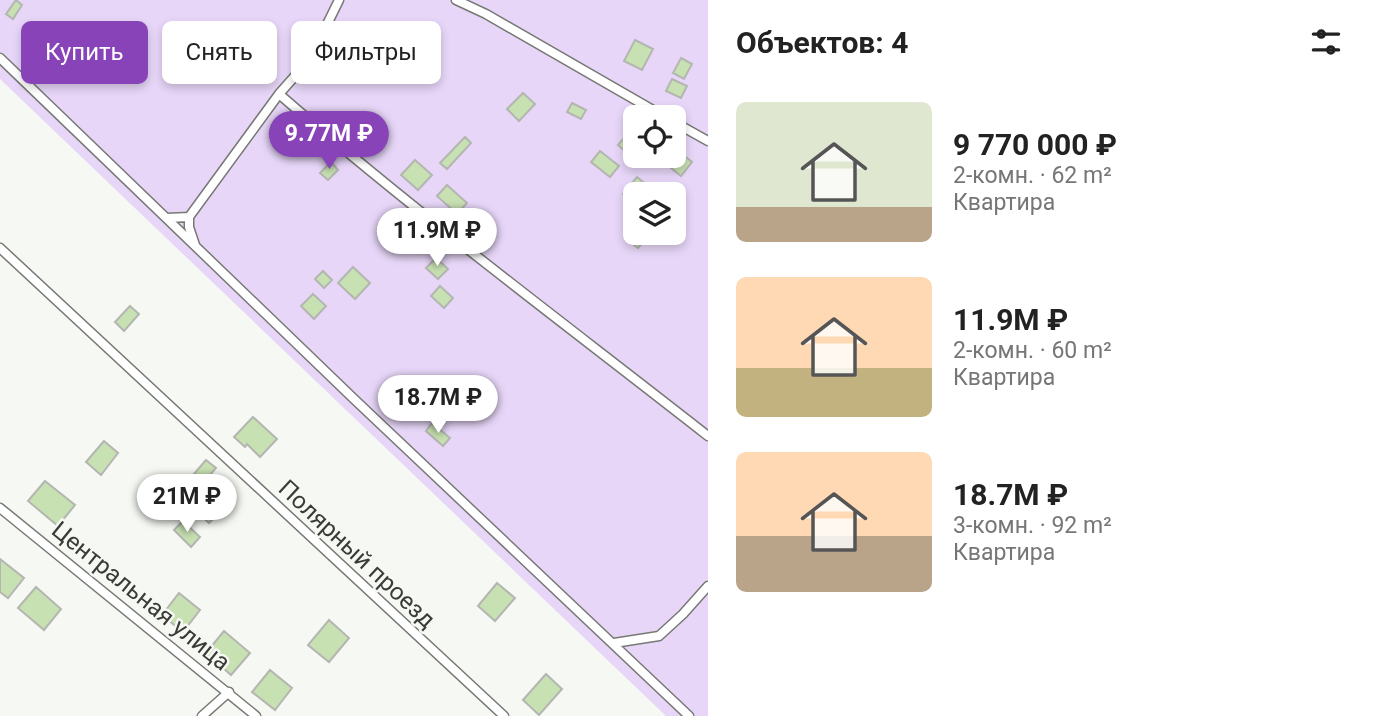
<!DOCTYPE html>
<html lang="ru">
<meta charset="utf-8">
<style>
:root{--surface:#fff;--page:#f2f2f2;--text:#222;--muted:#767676;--accent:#8743b7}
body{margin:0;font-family:Roboto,sans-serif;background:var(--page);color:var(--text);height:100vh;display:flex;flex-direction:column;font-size:26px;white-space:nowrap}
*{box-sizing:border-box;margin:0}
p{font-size:23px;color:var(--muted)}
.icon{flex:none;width:38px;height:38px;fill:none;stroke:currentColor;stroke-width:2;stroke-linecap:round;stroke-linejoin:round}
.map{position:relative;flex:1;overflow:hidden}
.details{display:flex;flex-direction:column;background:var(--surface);width:665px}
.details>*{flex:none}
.hud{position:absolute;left:21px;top:21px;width:581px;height:63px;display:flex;gap:14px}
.buttons{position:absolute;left:623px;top:105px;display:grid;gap:14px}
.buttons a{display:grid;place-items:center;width:63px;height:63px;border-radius:10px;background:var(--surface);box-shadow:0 4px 10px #0003;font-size:35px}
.price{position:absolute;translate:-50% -60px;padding:0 16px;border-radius:24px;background:#fff;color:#222;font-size:23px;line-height:46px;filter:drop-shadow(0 2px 4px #0008)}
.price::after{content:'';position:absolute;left:50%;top:42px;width:21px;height:16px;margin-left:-10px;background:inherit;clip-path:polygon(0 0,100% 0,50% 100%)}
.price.current{background:var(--accent);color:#fff}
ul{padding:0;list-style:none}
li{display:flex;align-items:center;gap:21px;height:175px;padding:0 28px}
li span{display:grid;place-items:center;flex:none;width:196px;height:140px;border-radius:10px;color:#555}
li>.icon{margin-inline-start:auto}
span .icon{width:84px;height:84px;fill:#fffc;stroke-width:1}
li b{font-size:30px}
h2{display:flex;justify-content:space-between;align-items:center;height:84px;padding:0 28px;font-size:30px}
.pill{padding:0 24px;border-radius:10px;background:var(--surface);box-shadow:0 4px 10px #0003;font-size:24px;line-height:63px}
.pill.current{background:var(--accent);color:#fff}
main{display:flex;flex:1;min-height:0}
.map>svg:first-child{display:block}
.green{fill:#e7d6f8;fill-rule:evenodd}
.building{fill:#c8e1b2;stroke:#b3b6b1;stroke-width:2}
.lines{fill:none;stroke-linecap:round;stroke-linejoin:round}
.lane-casing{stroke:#777975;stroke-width:11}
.lane{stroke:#fff;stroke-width:8}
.labels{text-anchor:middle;stroke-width:5;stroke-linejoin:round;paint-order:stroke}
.street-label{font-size:24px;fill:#3a3b39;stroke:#f6f8f3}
</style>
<main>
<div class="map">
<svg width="708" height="716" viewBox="0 0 708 716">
<rect width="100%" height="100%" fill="#f6f8f3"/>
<!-- green -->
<path class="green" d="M0 0H708V716H666L0 79ZM635 117H674V156H635ZM635 194H674V233H635Z"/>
<!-- building -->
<path class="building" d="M16 0 22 5 13 19 6 14Z
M635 40 653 49 642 70 624 61Z
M681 58 692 64 684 79 673 73Z
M672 79 687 86 681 98 666 91Z
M523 93 535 104 519 121 507 109Z
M572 103 586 110 581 119 567 112Z
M465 137 471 143 447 169 440 163Z
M624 138 633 145 627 153 618 145Z
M600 151 619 166 610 177 591 162Z
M682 154 692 162 681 176 671 168Z
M415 160 432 175 418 190 401 175Z
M331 162 338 170 328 180 320 173Z
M637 177 648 186 641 194H635L634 203 623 194Z
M447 185 467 203 457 214 437 196Z
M454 215 465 226 458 233 447 222Z
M635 232 649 235 638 248 629 241Z
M436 258 448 269 438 279 426 268Z
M353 267 370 283 355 299 338 283Z
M323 271 332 280 324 288 315 279Z
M440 286 453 298 444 308 431 296Z
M313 294 326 306 314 319 301 306Z
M130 306 139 314 124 331 115 322Z
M253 417 277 439 260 457 247 444 245 447 234 437Z
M432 423 450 438 443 446 426 431Z
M104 441 118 453 101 475 86 462Z
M206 460 216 468 203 483 193 475Z
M45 481 75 505 58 526 28 501Z
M212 484 229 502 209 523 191 506Z
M183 521 200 537 191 547 174 530Z
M0 559 24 578 8 598 0 592Z
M497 583 515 598 495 621 478 606Z
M36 587 61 609 44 630 18 608Z
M179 593 200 610 183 632 162 615Z
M329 620 349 638 329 662 308 645Z
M224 631 250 653 231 675 206 653Z
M270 670 292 688 275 710 252 692Z
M546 674 562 689 539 715 523 700Z"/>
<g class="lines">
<!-- lane casing -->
<g class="lane-casing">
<path id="lane" d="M456 0 486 14 665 117
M0 58 354 399 689 716
M279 94C417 214 564 323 708 436
M674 122 708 141
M189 217V227L195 245
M167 218 189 217 279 94 310 59 339 0
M0 248 504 716
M0 508 256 716
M614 643 659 636 683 614 708 586
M202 716 229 692"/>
</g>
<!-- lane -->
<use href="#lane" class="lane"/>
</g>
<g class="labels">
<!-- street labels -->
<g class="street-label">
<text transform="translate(357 554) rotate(43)" y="8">Полярный проезд</text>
<text transform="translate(141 596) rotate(39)" y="8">Центральная улица</text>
</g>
</g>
</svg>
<div class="buttons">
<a><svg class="icon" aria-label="locate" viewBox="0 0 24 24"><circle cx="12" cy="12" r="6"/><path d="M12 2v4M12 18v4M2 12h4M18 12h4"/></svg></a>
<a><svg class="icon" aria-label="layers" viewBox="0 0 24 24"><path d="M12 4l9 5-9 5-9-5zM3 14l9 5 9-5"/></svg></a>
</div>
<b class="price current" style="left:329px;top:171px">9.77M ₽</b>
<b class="price" style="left:437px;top:268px">11.9M ₽</b>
<b class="price" style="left:438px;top:435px">18.7M ₽</b>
<b class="price" style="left:187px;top:534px">21M ₽</b>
<div class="hud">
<a class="pill current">Купить</a>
<a class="pill">Снять</a>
<a class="pill">Фильтры</a>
</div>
</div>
<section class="details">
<h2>Объектов: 4<svg class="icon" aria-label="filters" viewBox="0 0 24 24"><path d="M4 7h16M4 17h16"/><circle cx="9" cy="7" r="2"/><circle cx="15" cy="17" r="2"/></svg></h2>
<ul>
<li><span style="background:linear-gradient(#dfe7d0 75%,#b9a48a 0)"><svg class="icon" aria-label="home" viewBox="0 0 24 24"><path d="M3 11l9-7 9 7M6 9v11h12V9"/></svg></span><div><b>9 770 000 ₽</b><p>2-комн. · 62 m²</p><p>Квартира</p></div></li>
<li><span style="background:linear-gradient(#ffd9b3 65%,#c2b280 0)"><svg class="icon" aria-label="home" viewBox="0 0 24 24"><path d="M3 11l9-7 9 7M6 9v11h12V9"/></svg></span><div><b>11.9M ₽</b><p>2-комн. · 60 m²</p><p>Квартира</p></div></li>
<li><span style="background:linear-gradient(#ffd9b3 60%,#b9a48a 0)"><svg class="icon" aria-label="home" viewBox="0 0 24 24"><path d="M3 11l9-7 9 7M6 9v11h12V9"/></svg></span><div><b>18.7M ₽</b><p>3-комн. · 92 m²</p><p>Квартира</p></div></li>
</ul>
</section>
</main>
